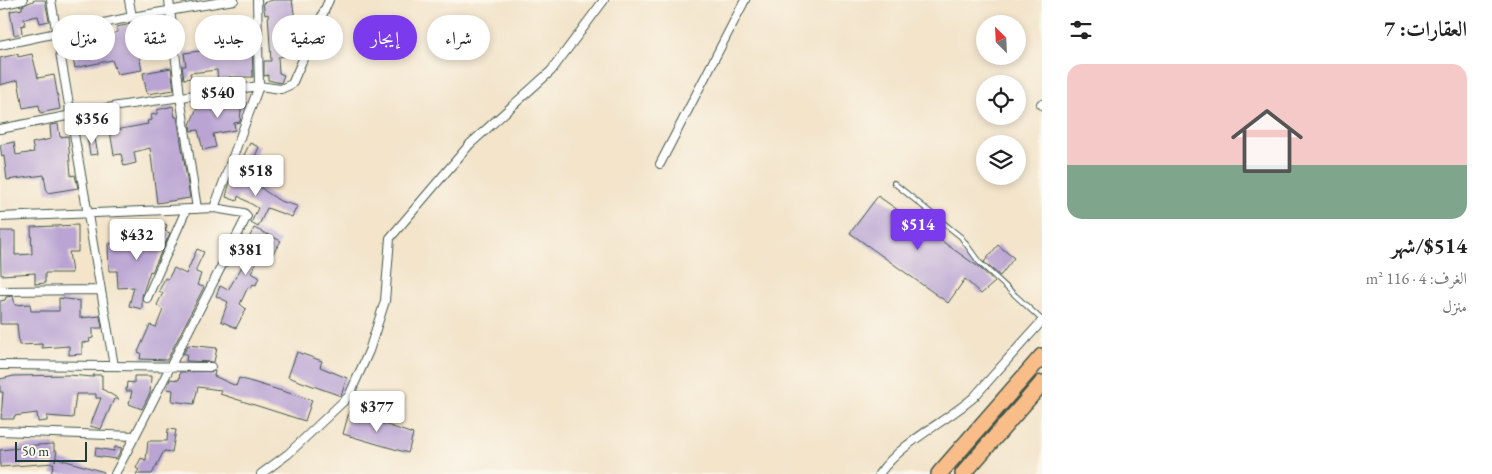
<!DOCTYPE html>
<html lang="ar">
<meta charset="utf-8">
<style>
:root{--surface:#fff;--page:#f2f2f2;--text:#222;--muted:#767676;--line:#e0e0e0;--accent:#7c3aed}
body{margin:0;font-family:"EB Garamond",Amiri,serif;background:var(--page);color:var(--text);direction:rtl;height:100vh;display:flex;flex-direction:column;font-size:19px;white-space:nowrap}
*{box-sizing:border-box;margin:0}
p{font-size:16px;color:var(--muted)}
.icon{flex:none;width:28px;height:28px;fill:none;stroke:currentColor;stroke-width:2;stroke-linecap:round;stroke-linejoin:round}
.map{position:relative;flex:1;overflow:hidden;direction:ltr}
.details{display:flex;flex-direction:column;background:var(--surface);width:450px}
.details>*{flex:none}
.hud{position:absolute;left:15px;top:15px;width:475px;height:45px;direction:rtl;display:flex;gap:10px}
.needle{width:32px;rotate:336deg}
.controls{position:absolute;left:976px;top:15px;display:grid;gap:10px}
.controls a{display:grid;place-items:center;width:50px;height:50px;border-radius:50%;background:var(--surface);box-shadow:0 2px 8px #0003;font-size:25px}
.scale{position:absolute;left:15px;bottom:12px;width:72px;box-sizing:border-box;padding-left:5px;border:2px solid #1f3d34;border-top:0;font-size:14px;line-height:18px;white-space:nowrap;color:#1f3d34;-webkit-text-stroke:4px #fbf7ec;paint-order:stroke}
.price{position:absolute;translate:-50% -42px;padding:0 11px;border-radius:5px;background:#fff;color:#222;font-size:16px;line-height:32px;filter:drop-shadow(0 1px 2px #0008)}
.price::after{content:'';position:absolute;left:50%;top:30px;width:15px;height:11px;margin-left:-8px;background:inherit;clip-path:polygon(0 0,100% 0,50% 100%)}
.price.on{background:var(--accent);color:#fff}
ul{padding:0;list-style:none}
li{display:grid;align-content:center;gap:10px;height:265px;padding:0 25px}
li+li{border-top:1px solid var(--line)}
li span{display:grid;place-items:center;height:155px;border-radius:15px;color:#555}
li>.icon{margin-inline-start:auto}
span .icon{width:90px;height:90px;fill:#fffc;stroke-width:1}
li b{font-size:21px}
h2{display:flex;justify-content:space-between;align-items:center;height:60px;padding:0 25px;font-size:21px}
.pill{padding:0 18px;border-radius:22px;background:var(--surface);box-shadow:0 2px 8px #0003;font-size:18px;line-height:45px}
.pill.on{background:var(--accent);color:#fff}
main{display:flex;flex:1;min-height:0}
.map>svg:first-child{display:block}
.building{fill:#baa4d3}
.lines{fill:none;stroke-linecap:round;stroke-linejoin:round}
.lane-casing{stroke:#3f564a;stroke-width:6}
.street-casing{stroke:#3f564a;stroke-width:10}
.highway-casing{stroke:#3f564a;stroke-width:18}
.lane{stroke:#fff;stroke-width:4}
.street{stroke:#fff;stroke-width:8}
.highway{stroke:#f8bd89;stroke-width:15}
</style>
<main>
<section class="details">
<h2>العقارات: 7<svg class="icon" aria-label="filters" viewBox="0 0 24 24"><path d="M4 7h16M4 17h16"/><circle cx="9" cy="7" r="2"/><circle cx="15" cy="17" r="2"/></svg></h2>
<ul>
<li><span style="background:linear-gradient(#f6c9c9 65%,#7fa58c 0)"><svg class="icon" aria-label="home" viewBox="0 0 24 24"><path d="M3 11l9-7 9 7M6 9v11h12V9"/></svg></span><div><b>$514/شهر</b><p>الغرف: 4 · 116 m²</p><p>منزل</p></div></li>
</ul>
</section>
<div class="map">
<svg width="1042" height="474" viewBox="0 0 1042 474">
<rect width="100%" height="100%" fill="#fbf7ec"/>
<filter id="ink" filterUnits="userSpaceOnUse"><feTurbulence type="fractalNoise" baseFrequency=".02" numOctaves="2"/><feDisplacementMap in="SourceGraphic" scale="10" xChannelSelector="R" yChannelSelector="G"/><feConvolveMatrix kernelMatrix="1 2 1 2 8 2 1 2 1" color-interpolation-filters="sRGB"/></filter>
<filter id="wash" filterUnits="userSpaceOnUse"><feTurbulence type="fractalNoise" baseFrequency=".0096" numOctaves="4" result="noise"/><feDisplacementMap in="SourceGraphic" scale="20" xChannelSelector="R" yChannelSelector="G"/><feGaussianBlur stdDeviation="1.12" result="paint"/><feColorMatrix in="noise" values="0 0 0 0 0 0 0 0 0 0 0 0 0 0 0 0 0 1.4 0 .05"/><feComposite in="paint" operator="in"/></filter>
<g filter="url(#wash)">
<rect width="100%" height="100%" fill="#f3e4ca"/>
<g id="blocks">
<!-- building -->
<path class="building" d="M35 0H45L49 21 40 23 38 16 24 19 25 25 21 26 22 33 14 35 10 11 22 9V6Z
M273 0H292L296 26 295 42 303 45 299 54 278 57 279 73 284 75 281 83 268 80V75L264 76V61H271L268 14 265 15 263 3Z
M165 17 167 30 159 31V45L138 51 142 70 117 74 112 60 75 68 73 59 77 58 72 35 85 33 87 42 118 32 117 27Z
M213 42H225V47L252 44 253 77H229L230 84 218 86 217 70 190 73 191 78 184 79 182 66H186L184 53 208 50 209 45 213 44Z
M18 54V57L32 54 38 78 54 75 60 109 40 113 39 105 23 108 18 80 0 85V58Z
M171 68 174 90 147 94 143 73Z
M244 94 246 106 241 109 240 122 234 123 235 130 213 134 216 147 203 150 198 130 191 131 190 125 196 110 202 106 218 105 219 97Z
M173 106 175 117H177L190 198 157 203 150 148 134 152 136 163 124 166 121 154 114 155 110 131 148 124 147 121 152 120 151 115 157 114V110Z
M58 124 60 137 68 136 71 176 75 175 78 188 47 193 44 175 7 180 4 156 2 157 0 145 14 142 16 155 34 152 32 143 51 139 50 125Z
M94 134 98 154 90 155 87 136Z
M250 143 259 147 254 159 244 155Z
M238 169 254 179 252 180 265 191 280 201 297 206 292 217 267 208 258 227 251 223 258 208 238 196 237 201 226 197 232 174 235 175Z
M878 196 980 268 995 282 981 294 965 279 948 303 850 233Z
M156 220 167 225 165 231 170 233 152 272 150 271 142 296V309L129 306 134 287 118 288 117 271H109L108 244 119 243V239L144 242Z
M78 225V252H69L72 273H45V283L35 284V273L1 275 0 231H15V255L32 254 31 227Z
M254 228 281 241 272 255 262 251 251 273 259 277 256 285 253 284 251 288 248 287 240 304 246 309 236 328 221 321 228 302 216 296 220 286 228 290 243 265 241 263 248 252 243 250Z
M998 245 1014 258 1000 276 984 262Z
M197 249 204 252 196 269V272L201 274 197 285 204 287 167 360 140 359 141 353 138 352 150 325 156 327 163 310 157 305 163 293 159 291 165 278 168 279 174 268 186 274Z
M13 296 15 305 30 304 31 311H59V298L80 301V318L100 316 102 328H93V338L89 339 90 342 82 343V354L69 355V346L42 348V344L19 345 17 324H0V301L5 300 6 297Z
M188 345 217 348 214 362 186 361 187 354H183Z
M297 352 322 361 320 367 347 378 341 396 288 377Z
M215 371 214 376 236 386 239 378 312 400 305 421 220 394 221 390 198 387 194 404 172 401 173 390 167 389 170 379 179 380 180 372Z
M69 375 93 377V375H102V389L119 399H114L101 429 90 426 101 398H96V394H76L73 418 47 416V421L38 422 37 413 14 416V419H1L3 392H0V379L14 376Z
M134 376H151L150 393 142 409 129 404 132 391H126L127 382 134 383Z
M349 412 413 434 408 453 343 434Z
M168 429 176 430 172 452 164 451 152 474H136L139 470 136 468 141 458 146 460 148 441H167Z
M54 444V451H57L55 461 56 458 104 472V474H51L54 463 0 467V450L20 448V446Z
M115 447 122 448 116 459 95 456 96 448 114 451Z"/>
</g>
</g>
<g filter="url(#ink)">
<use href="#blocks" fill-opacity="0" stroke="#3f564a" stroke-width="1"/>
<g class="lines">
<!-- lane casing -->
<g class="lane-casing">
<path id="lane" d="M894 183 961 237 979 262 1042 320"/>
</g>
<!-- street casing -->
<g class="street-casing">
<path id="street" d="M51 0 114 366
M129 0 132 17
M169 0 180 96 197 209
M257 0 259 86 281 89 292 84 329 0
M0 5 23 0
M0 45 132 17 234 0
M1041 104 1042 105
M0 129 118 106 259 86 214 208
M660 164 745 0
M0 217 214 208 244 213 247 216 135 436 0 431
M0 291 100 290
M147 298 186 210
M0 365 211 367
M115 474 135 436
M261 474 288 454 349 396 369 351 385 301 390 238 470 144 551 71 604 0
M879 474C904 440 943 424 974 397L1042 321"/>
</g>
<!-- highway casing -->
<g class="highway-casing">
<path id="highway" d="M939 474 1042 356
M963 474 1042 383"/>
</g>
<!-- lane -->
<use href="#lane" class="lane"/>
<!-- street -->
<use href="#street" class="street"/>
<!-- highway -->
<use href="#highway" class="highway"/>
</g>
</g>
</svg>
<div class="controls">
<a><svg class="needle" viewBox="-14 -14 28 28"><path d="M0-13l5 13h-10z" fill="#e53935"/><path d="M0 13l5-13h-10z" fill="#767676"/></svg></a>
<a><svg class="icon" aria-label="locate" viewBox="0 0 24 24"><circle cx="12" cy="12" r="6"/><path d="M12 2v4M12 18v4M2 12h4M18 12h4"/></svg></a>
<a><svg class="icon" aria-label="layers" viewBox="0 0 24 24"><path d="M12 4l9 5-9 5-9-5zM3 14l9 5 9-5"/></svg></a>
</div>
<div class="scale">50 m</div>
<b class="price" style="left:218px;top:119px">$540</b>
<b class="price" style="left:92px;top:145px">$356</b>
<b class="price" style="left:256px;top:197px">$518</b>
<b class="price on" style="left:918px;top:251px">$514</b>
<b class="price" style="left:137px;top:261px">$432</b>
<b class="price" style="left:246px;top:276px">$381</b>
<b class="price" style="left:377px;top:433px">$377</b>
<div class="hud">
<a class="pill">شراء</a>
<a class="pill on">إيجار</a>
<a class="pill">تصفية</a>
<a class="pill">جديد</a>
<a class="pill">شقة</a>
<a class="pill">منزل</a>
</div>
</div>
</main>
